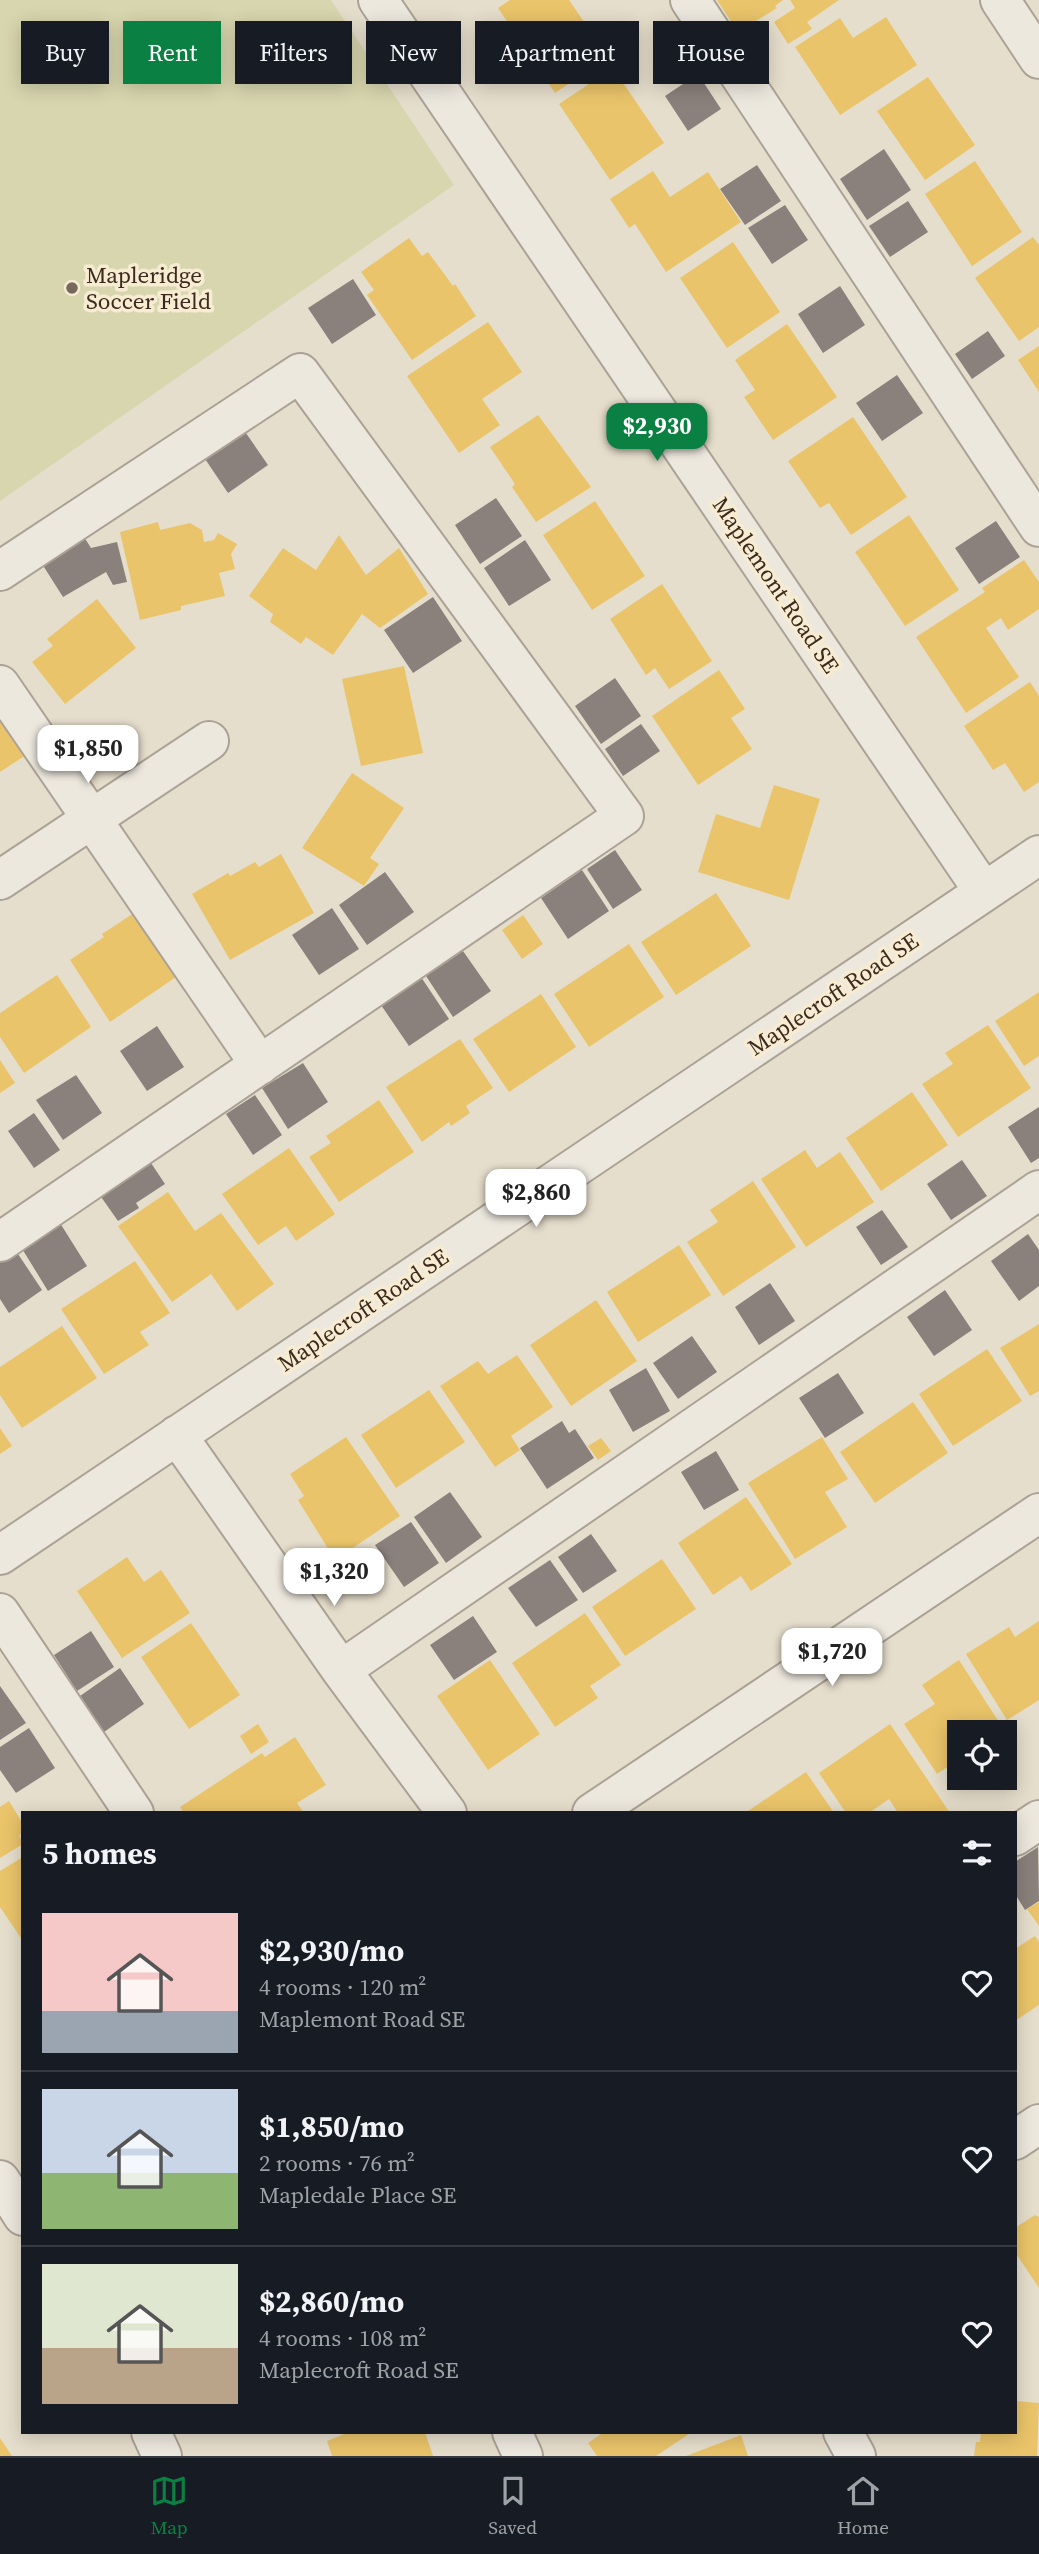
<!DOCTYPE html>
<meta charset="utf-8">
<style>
:root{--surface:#171b24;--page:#242831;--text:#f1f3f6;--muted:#9ea1a6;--line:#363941;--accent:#0b8043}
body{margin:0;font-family:"Source Serif 4",serif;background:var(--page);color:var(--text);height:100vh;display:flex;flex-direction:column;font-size:26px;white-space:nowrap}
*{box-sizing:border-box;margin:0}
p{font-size:23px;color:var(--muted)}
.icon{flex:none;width:38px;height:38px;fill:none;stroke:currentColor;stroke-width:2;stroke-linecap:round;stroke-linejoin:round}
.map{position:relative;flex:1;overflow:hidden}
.details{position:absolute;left:21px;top:1811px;width:996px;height:623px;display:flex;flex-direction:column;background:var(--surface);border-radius:0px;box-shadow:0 4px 18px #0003}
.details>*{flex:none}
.top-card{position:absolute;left:21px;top:21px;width:998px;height:63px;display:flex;gap:14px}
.fabs{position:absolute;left:947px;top:1720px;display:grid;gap:14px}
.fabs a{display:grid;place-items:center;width:70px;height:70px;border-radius:0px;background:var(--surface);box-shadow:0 4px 18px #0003;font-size:35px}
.price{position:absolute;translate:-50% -60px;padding:0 16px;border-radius:14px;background:#fff;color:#222;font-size:23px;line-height:46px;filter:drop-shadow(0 2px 4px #0008)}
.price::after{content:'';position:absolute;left:50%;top:42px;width:21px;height:16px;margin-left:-10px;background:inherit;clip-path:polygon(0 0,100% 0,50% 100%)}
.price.current{background:var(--accent);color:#fff}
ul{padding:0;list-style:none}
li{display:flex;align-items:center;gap:21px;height:175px;padding:0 21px}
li+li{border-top:2px solid var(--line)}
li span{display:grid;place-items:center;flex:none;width:196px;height:140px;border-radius:0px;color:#555}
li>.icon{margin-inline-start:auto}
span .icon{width:84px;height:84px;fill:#fffc;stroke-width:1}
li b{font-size:30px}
h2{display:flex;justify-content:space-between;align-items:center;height:84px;padding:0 21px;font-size:30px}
.chip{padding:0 24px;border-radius:0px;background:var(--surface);box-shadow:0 4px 18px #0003;font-size:24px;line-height:63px}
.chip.current{background:var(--accent);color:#fff}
.tab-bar{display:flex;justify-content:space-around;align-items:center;height:98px;border-top:2px solid var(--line);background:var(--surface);font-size:19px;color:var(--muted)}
.tab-bar a{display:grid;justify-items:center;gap:4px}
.tab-bar .current{color:var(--accent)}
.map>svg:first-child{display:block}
.green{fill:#d7d6ae}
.homes{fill:#e9c46a}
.industry{fill:#8a817c}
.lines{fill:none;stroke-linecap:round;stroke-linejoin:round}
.minor-casing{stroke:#aba296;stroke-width:42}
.minor{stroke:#ede8de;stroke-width:38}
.poi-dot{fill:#76695a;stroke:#f7ebd2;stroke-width:2.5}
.labels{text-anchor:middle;stroke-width:7;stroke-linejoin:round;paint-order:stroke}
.poi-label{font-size:23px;fill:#3a2a1d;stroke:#f7ebd2;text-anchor:start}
.street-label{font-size:23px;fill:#3a2a1d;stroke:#f7ebd2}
</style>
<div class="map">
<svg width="1039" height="2456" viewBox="0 0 1039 2456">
<rect width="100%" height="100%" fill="#e6decc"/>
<!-- green -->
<path class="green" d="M0 0H331L454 185 0 501Z"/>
<!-- homes -->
<path class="homes" d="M510 0H569L608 57 555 93 498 8Z
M717 0H783L775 6 777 8 738 32Z
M790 0H839L807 22 812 29 788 44 774 22 795 8Z
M886 17 917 65 840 115 795 47 840 18 853 38Z
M685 56 695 71 681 80 671 66Z
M613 68 664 143 610 180 559 104Z
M928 77 975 145 925 180 877 111Z
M975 161 1022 232 972 266 925 194Z
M653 171 670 197 708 172 741 222 666 272 635 224 629 228 610 199Z
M1033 237 1039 245V327L1019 341 975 278Z
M409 238 422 256 428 252 453 286 455 284 476 316 412 360 367 295 374 290 361 272Z
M733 242 780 312 727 348 680 278Z
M488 322 522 372 482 399 500 425 459 453 407 376Z
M787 324 837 397 773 440 744 397 755 390 735 360Z
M1039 346V392L1018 360Z
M538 415 591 487 536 522 512 487 515 484 490 447Z
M853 417 907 497 851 535 829 503 820 508 788 461Z
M595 501 645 576 592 610 543 535Z
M909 515 959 590 905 626 855 552Z
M158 522 160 530 190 523 202 530 204 542 214 540 218 533 237 544 231 554 235 569 219 573 225 596 181 606V610L140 620 120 532Z
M339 535 366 575 399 548 428 594 380 628 362 614 333 655 306 637 301 644 270 622 273 614 249 596 283 548 316 570Z
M1024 560 1039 582V609L1008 630 1001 618 986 628 1019 677 966 713 916 637 985 592 982 588Z
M662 584 712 661 669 689 655 668 646 675 610 619Z
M97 599 136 648 65 704 32 662 53 646 47 639Z
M404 666 423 753 361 766 342 679Z
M719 670 745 709 731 718 752 749 698 785 652 716Z
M1030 682 1039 696V782L1024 792 1005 763 993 770 964 726Z
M0 702 32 751 0 772Z
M352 773 404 808 370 858 379 864 364 886 302 848Z
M774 785 820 799 789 900 698 872 716 814 760 828Z
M281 854 314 913 230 960 192 894 228 873 230 876 255 862 259 867Z
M716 893 751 946 676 995 641 942Z
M134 913 176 977 110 1022 70 960 104 937 102 934Z
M523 915 543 944 522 959 502 930Z
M629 944 664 997 589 1047 554 994Z
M57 975 91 1027 24 1073 0 1037V1013Z
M1039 992V1056L1024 1066 995 1021Z
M541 994 576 1047 509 1092 473 1039Z
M988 1025 1031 1088 958 1137 922 1084 953 1064 945 1053Z
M460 1039 493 1088 466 1106 470 1113 451 1126 449 1122 422 1142 386 1087Z
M0 1060 15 1083 0 1093Z
M912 1092 948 1145 881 1191 846 1138Z
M379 1100 414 1152 339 1202 309 1157 331 1143 326 1136Z
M289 1148 335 1214 296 1241 286 1226 258 1245 222 1194Z
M805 1150 817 1168 840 1152 874 1202 806 1247 761 1179Z
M753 1181 796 1247 723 1296 687 1242 718 1222 710 1210Z
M168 1192 195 1231 221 1213 274 1284 237 1311 211 1274 172 1302 118 1226Z
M679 1245 711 1295 638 1342 607 1292Z
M135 1261 170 1313 140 1332 149 1345 104 1374 61 1309Z
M596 1300 637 1361 571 1406 530 1345Z
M1039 1324V1391L1030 1396 1000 1348Z
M62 1326 97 1378 22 1428 0 1395V1367Z
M987 1349 1022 1401 953 1446 919 1394Z
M517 1355 553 1407 511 1436 520 1450 495 1467 440 1386 478 1361 488 1374Z
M429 1390 465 1442 396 1488 361 1435Z
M913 1402 948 1453 875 1503 840 1452Z
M0 1428 12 1446 0 1454Z
M346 1437 400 1516 335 1560 298 1500 304 1496 290 1474Z
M822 1437 848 1479 825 1492 847 1527 795 1559 748 1483Z
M601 1438 611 1451 598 1460 588 1446Z
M746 1497 792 1564 751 1591 741 1576 713 1595 678 1543Z
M127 1557 144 1582 161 1570 190 1613 122 1658 77 1591Z
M662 1559 696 1609 625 1656 592 1607Z
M585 1613 621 1665 590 1686 598 1698 555 1727 512 1663Z
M1039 1621V1700L1007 1720 966 1654 1009 1627 1015 1637Z
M191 1623 240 1695 189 1729 141 1657Z
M490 1660 540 1734 488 1770 437 1696Z
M959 1660 1004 1730 1000 1732H959V1759L937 1774 904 1724 935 1704 922 1685Z
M258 1724 269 1742 251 1754 240 1736Z
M890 1724 950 1813H898L889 1799 869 1813H846L819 1773Z
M295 1737 326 1785 297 1803 304 1813H184L180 1807 262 1753 265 1757Z
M806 1772 834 1813H745Z
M9 1801 23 1824V1833L19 1835 23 1844 0 1858V1807Z
M23 1857V1941L0 1907V1871Z
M1039 1902V1926L1027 1909Z
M1035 1936 1039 1942V2005L1015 2021V1949Z
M1035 2215 1039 2217V2288L1015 2252V2228Z
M1015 2401 1039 2403 1037 2456H974L976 2442H980L981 2432H1015Z
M349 2432H425L433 2456H332L327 2441Z
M604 2432H692L656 2456H597L588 2443Z
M741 2435 748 2456H686Z
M0 2438 12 2456H0Z"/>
<!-- industry -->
<path class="industry" d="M698 74 721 109 688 131 665 96Z
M884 149 911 190 867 220 840 179Z
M757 165 781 201 745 225 720 189Z
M908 201 928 232 890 257 869 226Z
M785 205 808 240 772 264 748 228Z
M353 279 376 315 332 344 308 308Z
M840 286 865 325 823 353 798 314Z
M988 331 1005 356 972 379 955 354Z
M897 375 923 413 882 441 856 403Z
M239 423 268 465 228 493 199 450Z
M496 498 522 536 480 564 455 525Z
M996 521 1020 557 979 584 955 548Z
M79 529 91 548 117 542 127 582 113 585 106 572 63 597 37 556Z
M525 540 551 580 509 606 484 568Z
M433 597 462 641 413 673 384 630Z
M615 678 641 716 601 744 575 706Z
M641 724 660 751 623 776 605 749Z
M615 850 642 890 613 909 587 869Z
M582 870 609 911 568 939 541 898Z
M385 872 414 912 367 945 339 905Z
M332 908 359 949 319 975 292 935Z
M463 951 491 991 453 1017 426 976Z
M421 977 449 1019 409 1046 381 1005Z
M157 1026 184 1067 147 1091 120 1051Z
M303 1063 328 1102 288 1129 262 1088Z
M76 1075 102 1113 63 1140 36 1100Z
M255 1095 282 1135 253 1155 226 1114Z
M1039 1107V1158L1031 1163 1008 1127Z
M34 1113 60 1150 34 1168 8 1131Z
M149 1160 165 1184 136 1203 139 1208 118 1221 99 1194Z
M962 1160 987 1196 951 1220 927 1184Z
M882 1210 908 1247 881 1265 856 1227Z
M60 1223 87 1266 48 1291 21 1247Z
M1028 1234 1039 1250V1286L1019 1301 991 1261Z
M16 1251 42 1290 9 1313 0 1299V1262Z
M770 1283 795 1321 759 1345 735 1307Z
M945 1290 972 1330 934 1356 907 1317Z
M692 1336 717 1372 678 1399 653 1363Z
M646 1368 670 1411 633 1432 609 1390Z
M838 1373 864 1413 825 1438 799 1398Z
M562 1421 569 1433 575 1429 594 1458 547 1489 520 1448Z
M716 1451 739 1490 704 1510 681 1472Z
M450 1492 482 1537 446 1563 414 1517Z
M411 1522 439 1563 404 1587 375 1545Z
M591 1534 617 1571 583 1593 558 1557Z
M550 1560 578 1600 536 1627 508 1588Z
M473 1616 497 1652 454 1680 430 1645Z
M91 1631 114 1667 77 1691 54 1655Z
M120 1668 144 1704 104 1732 80 1696Z
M0 1686 26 1723 0 1740Z
M29 1728 55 1768 16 1793 0 1770V1747Z
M1038 1847 1039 1901 1025 1910 1015 1894V1862Z"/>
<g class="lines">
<!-- minor casing -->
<g class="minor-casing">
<path id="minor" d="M378 0 984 892
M690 0 1039 527
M1000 0 1039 59
M0 571 300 373 624 816 0 1242
M0 685 260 1065
M0 880 209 741
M177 1435 341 1670 447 1813
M0 1555 1039 855
M0 1613 134 1813
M341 1670 1039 1190
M592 1813 1039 1513
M1015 1836 1039 1820
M1015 2140 1039 2124
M0 2180 23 2216
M151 2432 162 2456
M512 2432 523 2456
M843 2432 856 2456"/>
</g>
<!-- minor -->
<use href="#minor" class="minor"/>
</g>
<!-- markers -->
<circle class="poi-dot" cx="72" cy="288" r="7"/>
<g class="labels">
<!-- poi labels -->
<g class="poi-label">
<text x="86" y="283">Mapleridge<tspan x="86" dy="26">Soccer Field</tspan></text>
</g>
<!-- street labels -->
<g class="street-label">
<text transform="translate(776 585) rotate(56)" y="8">Maplemont Road SE</text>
<text transform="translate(833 994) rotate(-34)" y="8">Maplecroft Road SE</text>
<text transform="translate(363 1310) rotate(-34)" y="8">Maplecroft Road SE</text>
</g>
</g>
</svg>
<div class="fabs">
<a><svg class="icon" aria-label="locate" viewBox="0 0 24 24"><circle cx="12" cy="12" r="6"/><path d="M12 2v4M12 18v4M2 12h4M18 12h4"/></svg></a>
</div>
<b class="price current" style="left:657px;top:463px">$2,930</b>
<b class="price" style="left:88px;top:785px">$1,850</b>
<b class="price" style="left:536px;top:1229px">$2,860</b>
<b class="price" style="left:334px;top:1608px">$1,320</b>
<b class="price" style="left:832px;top:1688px">$1,720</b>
<div class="top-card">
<a class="chip">Buy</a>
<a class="chip current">Rent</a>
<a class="chip">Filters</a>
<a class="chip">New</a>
<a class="chip">Apartment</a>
<a class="chip">House</a>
</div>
<section class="details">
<h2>5 homes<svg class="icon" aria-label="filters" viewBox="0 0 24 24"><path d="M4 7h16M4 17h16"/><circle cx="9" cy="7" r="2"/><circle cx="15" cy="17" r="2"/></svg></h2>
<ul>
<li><span style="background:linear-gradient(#f6c9c9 70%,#9aa5b1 0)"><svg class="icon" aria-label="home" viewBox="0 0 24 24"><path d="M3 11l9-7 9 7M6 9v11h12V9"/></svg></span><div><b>$2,930/mo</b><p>4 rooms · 120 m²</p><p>Maplemont Road SE</p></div><svg class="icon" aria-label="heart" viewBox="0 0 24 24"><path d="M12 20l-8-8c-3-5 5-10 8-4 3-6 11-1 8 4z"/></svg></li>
<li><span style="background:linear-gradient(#c9d6e8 60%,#8fb573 0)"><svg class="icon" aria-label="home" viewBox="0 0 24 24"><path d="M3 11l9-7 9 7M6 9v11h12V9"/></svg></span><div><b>$1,850/mo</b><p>2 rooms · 76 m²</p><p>Mapledale Place SE</p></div><svg class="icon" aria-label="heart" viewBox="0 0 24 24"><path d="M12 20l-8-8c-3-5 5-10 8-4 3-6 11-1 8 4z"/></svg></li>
<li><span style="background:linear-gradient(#dfe7d0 60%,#b9a48a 0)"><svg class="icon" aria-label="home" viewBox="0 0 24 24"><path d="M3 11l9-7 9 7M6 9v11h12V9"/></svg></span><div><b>$2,860/mo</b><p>4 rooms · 108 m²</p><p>Maplecroft Road SE</p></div><svg class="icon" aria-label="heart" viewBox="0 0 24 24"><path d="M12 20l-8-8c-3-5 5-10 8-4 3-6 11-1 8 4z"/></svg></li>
</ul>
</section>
</div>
<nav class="tab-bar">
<a class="current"><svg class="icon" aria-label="map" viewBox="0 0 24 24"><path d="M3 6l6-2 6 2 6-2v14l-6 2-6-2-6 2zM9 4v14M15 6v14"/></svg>Map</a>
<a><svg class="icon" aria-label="saved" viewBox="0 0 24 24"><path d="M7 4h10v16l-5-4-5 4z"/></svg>Saved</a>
<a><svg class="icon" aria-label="home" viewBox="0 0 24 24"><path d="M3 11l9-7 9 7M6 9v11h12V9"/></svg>Home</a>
</nav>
